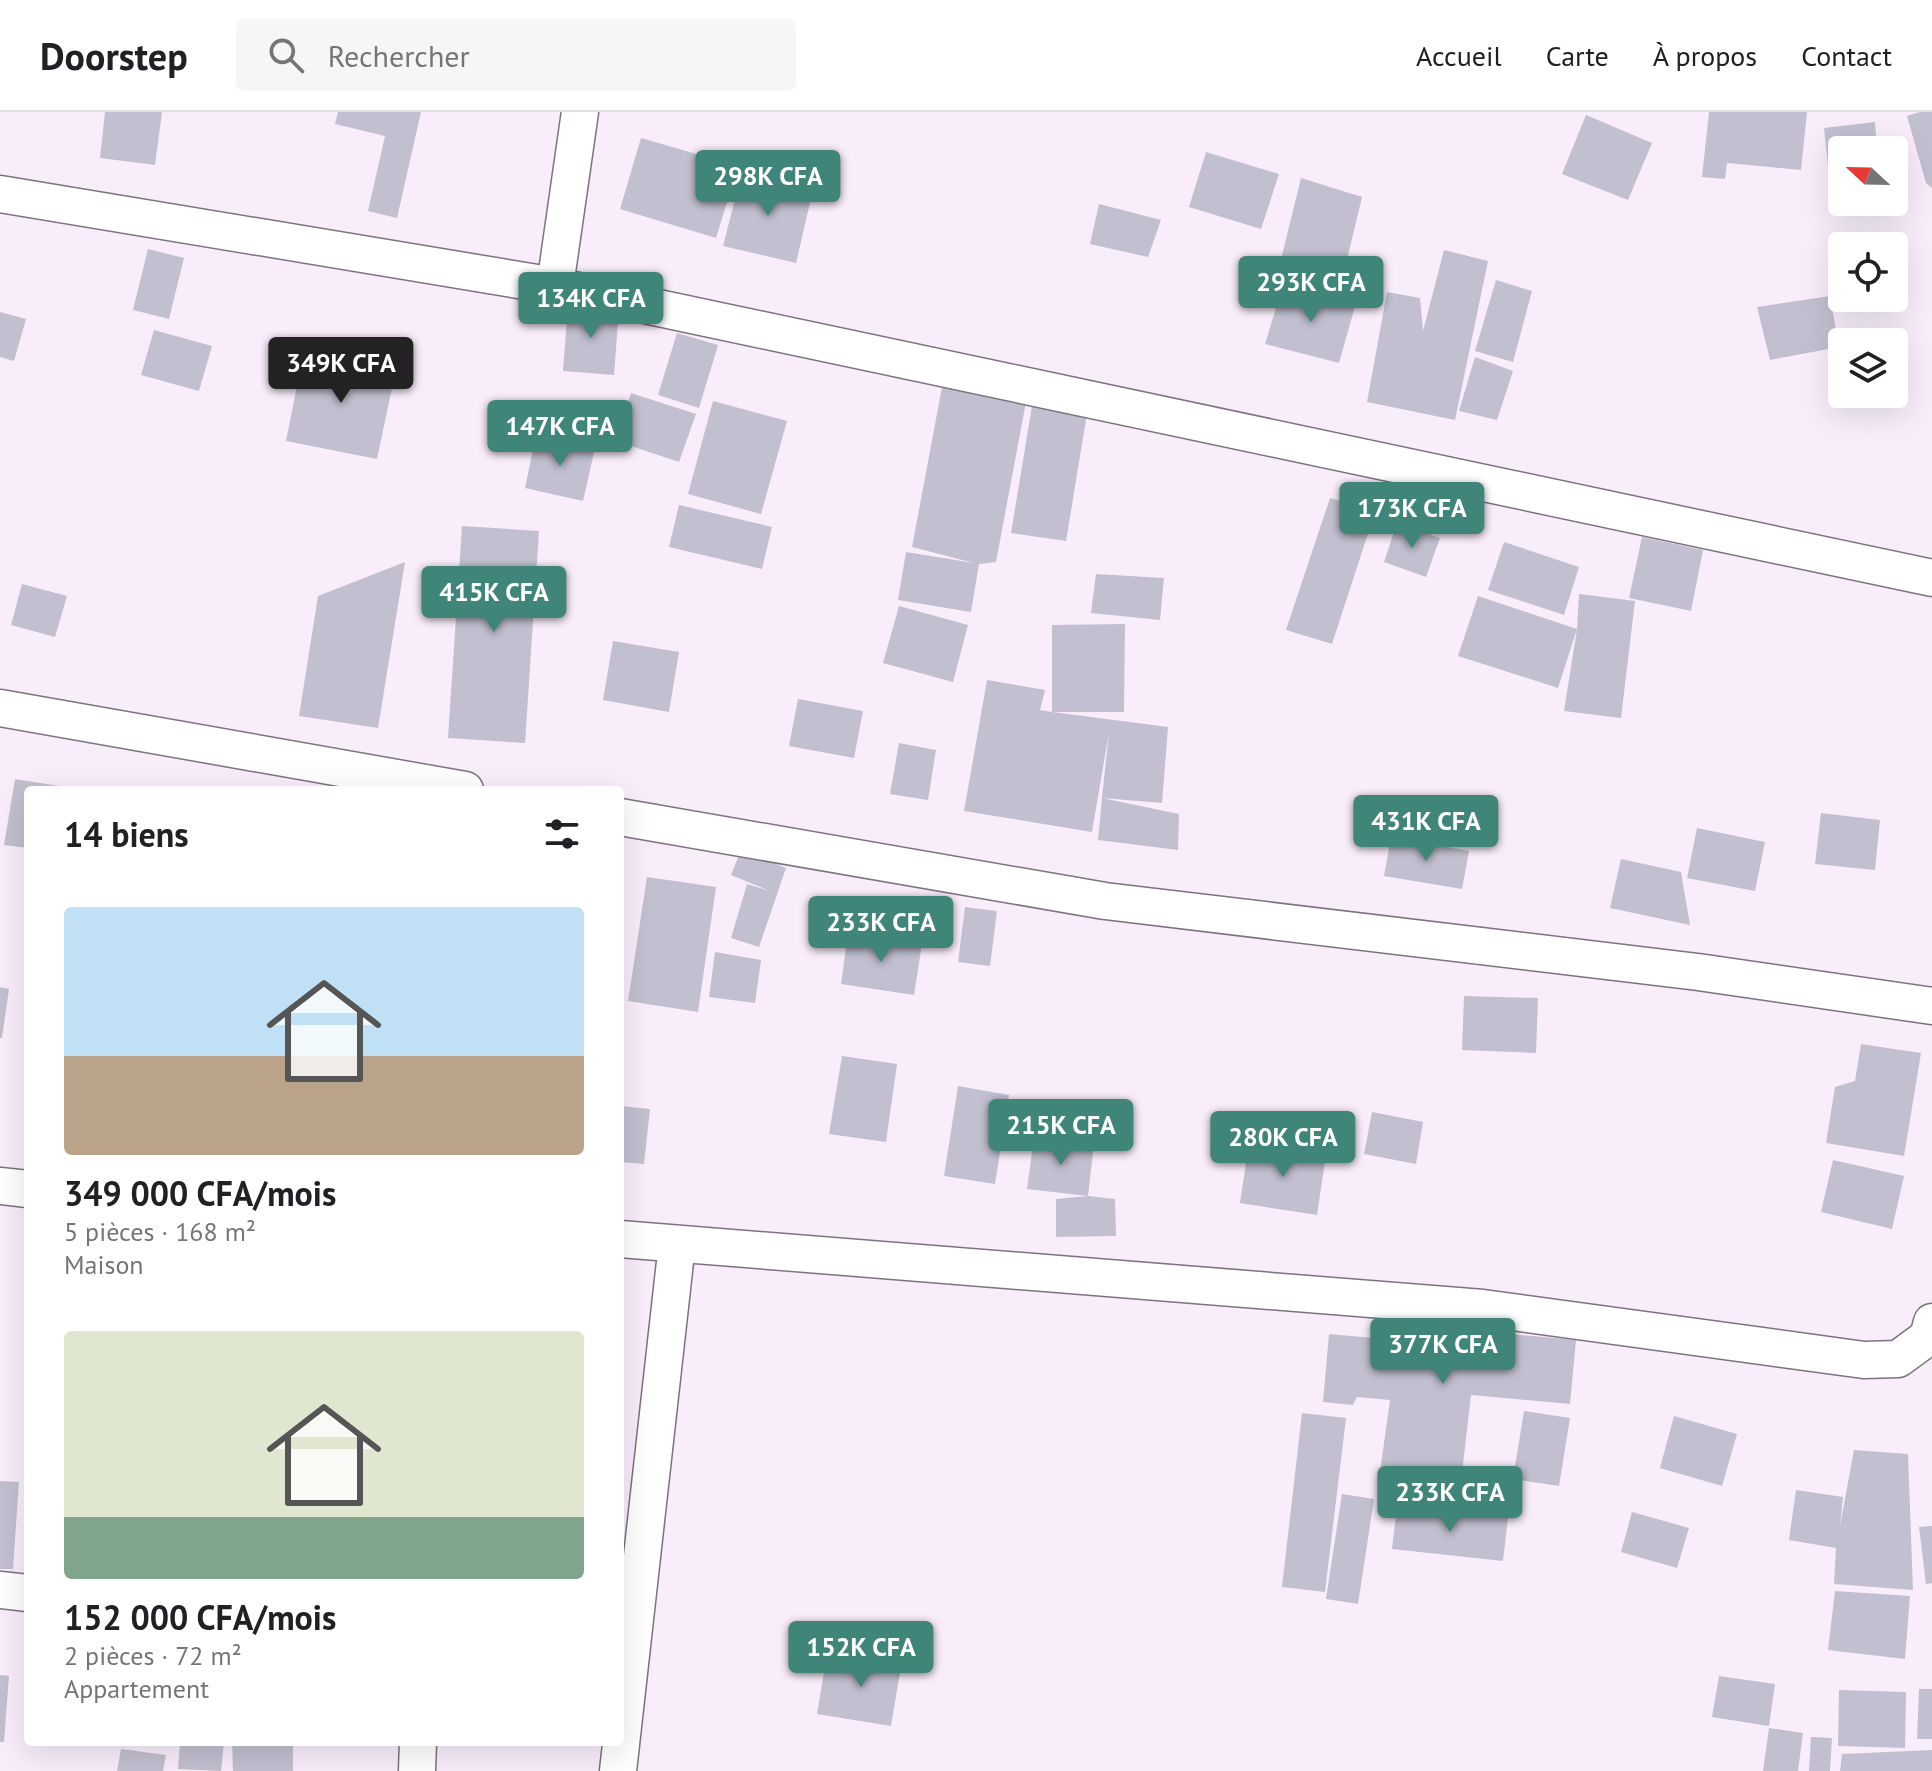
<!DOCTYPE html>
<html lang="fr">
<meta charset="utf-8">
<style>
:root{--surface:#fff;--page:#f6f6f6;--text:#202124;--muted:#757577;--line:#e0e0e0;--accent:#40857a}
body{margin:0;font-family:"PT Sans",sans-serif;background:var(--page);color:var(--text);height:100vh;display:flex;flex-direction:column;font-size:30px;white-space:nowrap}
*{box-sizing:border-box;margin:0}
p{font-size:26px;color:var(--muted)}
.icon{flex:none;width:44px;height:44px;fill:none;stroke:currentColor;stroke-width:2;stroke-linecap:round;stroke-linejoin:round}
.map{position:relative;flex:1;overflow:hidden}
.side{position:absolute;left:24px;top:674px;width:600px;height:960px;display:flex;flex-direction:column;background:var(--surface);border-radius:8px;box-shadow:0 8px 32px #0002}
.side>*{flex:none}
.needle{width:52px;rotate:292deg}
.fabs{position:absolute;left:1828px;top:24px;display:grid;gap:16px}
.fabs a{display:grid;place-items:center;width:80px;height:80px;border-radius:8px;background:var(--surface);box-shadow:0 8px 32px #0002;font-size:40px}
.price{position:absolute;translate:-50% -68px;padding:0 18px;border-radius:8px;background:var(--accent);color:#fff;font-size:26px;line-height:52px;filter:drop-shadow(0 2px 4px #0008)}
.price::after{content:'';position:absolute;left:50%;top:48px;width:24px;height:18px;margin-left:-12px;background:inherit;clip-path:polygon(0 0,100% 0,50% 100%)}
.price.selected{background:#222;color:#fff}
ul{padding:0;list-style:none}
li{display:grid;align-content:center;gap:16px;height:424px;padding:0 40px}
li span{display:grid;place-items:center;height:248px;border-radius:8px;color:#555}
li>.icon{margin-inline-start:auto}
span .icon{width:144px;height:144px;fill:#fffc;stroke-width:1}
li b{font-size:34px}
h2{display:flex;justify-content:space-between;align-items:center;height:96px;padding:0 40px;font-size:34px}
header{display:flex;align-items:center;gap:48px;box-sizing:border-box;height:112px;padding:0 40px;background:var(--surface);border-bottom:2px solid var(--line)}
header strong{font-size:38px}
nav{display:flex;gap:44px;margin-inline-start:auto;font-size:28px}
.search{width:560px;height:72px;background:var(--page);display:flex;align-items:center;gap:20px;box-sizing:border-box;padding:0 28px;border-radius:8px;color:var(--muted);font-size:30px}
.map>svg:first-child{display:block}
.building{fill:#c2bfd0}
.lines{fill:none;stroke-linecap:round;stroke-linejoin:round}
.minor-casing{stroke:#7d727f;stroke-width:39}
.minor{stroke:#fff;stroke-width:36}
</style>
<header>
<strong>Doorstep</strong>
<div class="search"><svg class="icon" aria-label="search" viewBox="0 0 24 24"><circle cx="10" cy="10" r="6"/><path d="M15 15l6 6"/></svg>Rechercher</div>
<nav><a>Accueil</a><a>Carte</a><a>À propos</a><a>Contact</a></nav>
</header>
<div class="map">
<svg width="1932" height="1659" viewBox="0 0 1932 1659">
<rect width="100%" height="100%" fill="#f9edfb"/>
<!-- building -->
<path class="building" d="M105 0H162L155 53 100 46Z
M338 0H421L397 106 368 99 385 24 335 12Z
M1709 0H1807L1801 58 1727 51 1725 67 1702 65Z
M1920 0H1932V76L1926 71 1907 4Z
M1586 3 1652 31 1628 88 1562 62Z
M1875 10 1877 38H1842V90H1882L1883 97 1833 102 1824 16Z
M641 26 738 54 716 126 620 97Z
M1206 40 1279 62 1261 117 1189 95Z
M742 60 813 78 796 151 723 134Z
M1301 66 1362 85 1339 181 1277 164Z
M1099 92 1161 108 1148 145 1090 132Z
M148 137 184 146 169 207 133 198Z
M1444 138 1488 149 1455 308 1367 290 1387 180 1420 186 1423 219Z
M1496 168 1532 179 1513 250 1475 239Z
M1283 173 1356 191 1339 251 1265 232Z
M1830 184 1839 235 1770 248 1757 195Z
M568 194 619 197 614 263 563 259Z
M0 200 26 207 14 249 0 245Z
M154 218 212 234 199 279 141 263Z
M677 221 718 233 699 296 658 283Z
M304 239 396 257 377 347 286 329Z
M1475 245 1513 259 1497 308 1459 299Z
M942 275 1026 290 996 450 979 452 971 500 898 488 906 440 974 451 912 435Z
M631 281 696 302 679 350 616 329Z
M713 289 787 309 761 402 688 382Z
M1032 294 1087 302 1066 429 1011 421Z
M536 323 595 336 583 389 525 376Z
M1330 386 1375 400 1332 532 1286 518Z
M679 393 772 415 762 457 669 435Z
M1397 411 1440 426 1426 465 1384 450Z
M462 414 539 419 525 631 448 626Z
M1642 425 1703 438 1691 499 1629 486Z
M1504 430 1579 455 1564 503 1488 478Z
M405 450 378 616 299 604 318 484Z
M1096 462 1164 466 1160 508 1091 501Z
M22 472 67 484 55 525 11 513Z
M1579 482 1635 489 1621 606 1564 599 1577 517 1558 576 1458 544 1478 484 1577 517Z
M899 494 968 513 953 570 883 551Z
M1125 512 1124 600H1052L1168 615 1162 691 1102 686 1179 702 1178 738 1098 728 1102 686 1109 620 1092 720 964 699 987 568 1045 578 1040 598 1052 600V513Z
M613 529 679 540 669 600 603 588Z
M798 587 863 599 854 646 789 634Z
M899 631 936 638 928 688 890 682Z
M15 667 72 676 28 678V736L4 733Z
M1821 701 1880 708 1875 758 1815 752Z
M1697 716 1765 730 1755 779 1687 766Z
M1391 725 1469 739 1462 777 1384 764Z
M741 738 786 756 759 835 731 826 747 772 770 779 731 763Z
M1621 747 1681 760 1690 813 1610 796Z
M647 765 716 775 698 900 628 889Z
M965 795 997 799 990 854 958 850Z
M848 821 922 832 914 883 841 872Z
M715 840 761 848 755 891 709 885Z
M0 875 9 877 2 926H0Z
M1464 884 1538 886 1536 941 1462 938Z
M1861 932 1921 941 1904 1044 1826 1031 1835 975 1855 969Z
M842 944 897 952 886 1030 829 1022Z
M958 974 1009 983 995 1072 944 1064Z
M620 994 650 997 644 1052 620 1050Z
M1372 1000 1423 1010 1416 1052 1364 1042Z
M1034 1025 1094 1032 1088 1084 1027 1077Z
M1249 1031 1326 1043 1317 1103 1240 1091Z
M1833 1048 1904 1064 1892 1117 1821 1100Z
M1088 1084 1115 1087 1116 1124 1056 1125V1087Z
M1400 1212 1576 1228 1570 1292 1471 1283 1461 1370 1380 1360 1390 1288 1357 1285 1353 1293 1323 1290 1329 1222 1396 1228Z
M1524 1299 1570 1306 1559 1374 1513 1367Z
M1302 1301 1346 1306 1325 1480 1282 1475Z
M1674 1304 1737 1322 1722 1374 1660 1356Z
M1854 1338 1908 1342 1913 1478 1834 1472 1836 1436 1789 1428 1796 1378 1843 1385 1840 1414Z
M0 1369 19 1370 13 1457H0Z
M1342 1382 1374 1387 1358 1492 1326 1487Z
M1397 1394 1508 1406 1503 1449 1392 1437Z
M1632 1400 1689 1416 1677 1456 1621 1440Z
M1932 1414V1471L1926 1472 1919 1415Z
M1835 1479 1910 1484 1905 1547 1828 1538Z
M850 1540 902 1549 891 1614 817 1602 826 1548 848 1552Z
M0 1563 9 1564 4 1630H0Z
M1719 1564 1775 1572 1769 1614 1712 1605Z
M1919 1577H1932V1627H1917Z
M1839 1578 1906 1580 1905 1636 1838 1634Z
M1769 1616 1803 1621 1798 1659H1763Z
M1811 1625 1832 1626 1830 1659H1809Z
M180 1630H224L221 1659 178 1657Z
M232 1630H293V1659H233Z
M121 1637 166 1643 163 1659H117Z
M1932 1638V1659H1840L1842 1642Z"/>
<g class="lines">
<!-- minor casing -->
<g class="minor-casing">
<path id="minor" d="M0 82 555 174 1932 466
M555 174 580 0
M0 596 465 678
M620 705 1105 789 1698 860 1932 894
M0 1074 28 1077
M620 1127 1483 1196 1864 1248 1898 1247 1928 1225 1932 1210
M0 1478 28 1481
M417 1659 418 1630
M618 1659 677 1132"/>
</g>
<!-- minor -->
<use href="#minor" class="minor"/>
</g>
</svg>
<div class="fabs">
<a><svg class="needle" viewBox="-14 -14 28 28"><path d="M0-13l5 13h-10z" fill="#e53935"/><path d="M0 13l5-13h-10z" fill="#757577"/></svg></a>
<a><svg class="icon" aria-label="locate" viewBox="0 0 24 24"><circle cx="12" cy="12" r="6"/><path d="M12 2v4M12 18v4M2 12h4M18 12h4"/></svg></a>
<a><svg class="icon" aria-label="layers" viewBox="0 0 24 24"><path d="M12 4l9 5-9 5-9-5zM3 14l9 5 9-5"/></svg></a>
</div>
<b class="price" style="left:768px;top:106px">298K CFA</b>
<b class="price" style="left:1311px;top:212px">293K CFA</b>
<b class="price" style="left:591px;top:228px">134K CFA</b>
<b class="price selected" style="left:341px;top:293px">349K CFA</b>
<b class="price" style="left:560px;top:356px">147K CFA</b>
<b class="price" style="left:1412px;top:438px">173K CFA</b>
<b class="price" style="left:494px;top:522px">415K CFA</b>
<b class="price" style="left:1426px;top:751px">431K CFA</b>
<b class="price" style="left:881px;top:852px">233K CFA</b>
<b class="price" style="left:1061px;top:1055px">215K CFA</b>
<b class="price" style="left:1283px;top:1067px">280K CFA</b>
<b class="price" style="left:1443px;top:1274px">377K CFA</b>
<b class="price" style="left:1450px;top:1422px">233K CFA</b>
<b class="price" style="left:861px;top:1577px">152K CFA</b>
<section class="side">
<h2>14 biens<svg class="icon" aria-label="filters" viewBox="0 0 24 24"><path d="M4 7h16M4 17h16"/><circle cx="9" cy="7" r="2"/><circle cx="15" cy="17" r="2"/></svg></h2>
<ul>
<li><span style="background:linear-gradient(#bfe0f5 60%,#b9a48a 0)"><svg class="icon" aria-label="home" viewBox="0 0 24 24"><path d="M3 11l9-7 9 7M6 9v11h12V9"/></svg></span><div><b>349 000 CFA/mois</b><p>5 pièces · 168 m²</p><p>Maison</p></div></li>
<li><span style="background:linear-gradient(#dfe7d0 75%,#7fa58c 0)"><svg class="icon" aria-label="home" viewBox="0 0 24 24"><path d="M3 11l9-7 9 7M6 9v11h12V9"/></svg></span><div><b>152 000 CFA/mois</b><p>2 pièces · 72 m²</p><p>Appartement</p></div></li>
</ul>
</section>
</div>
